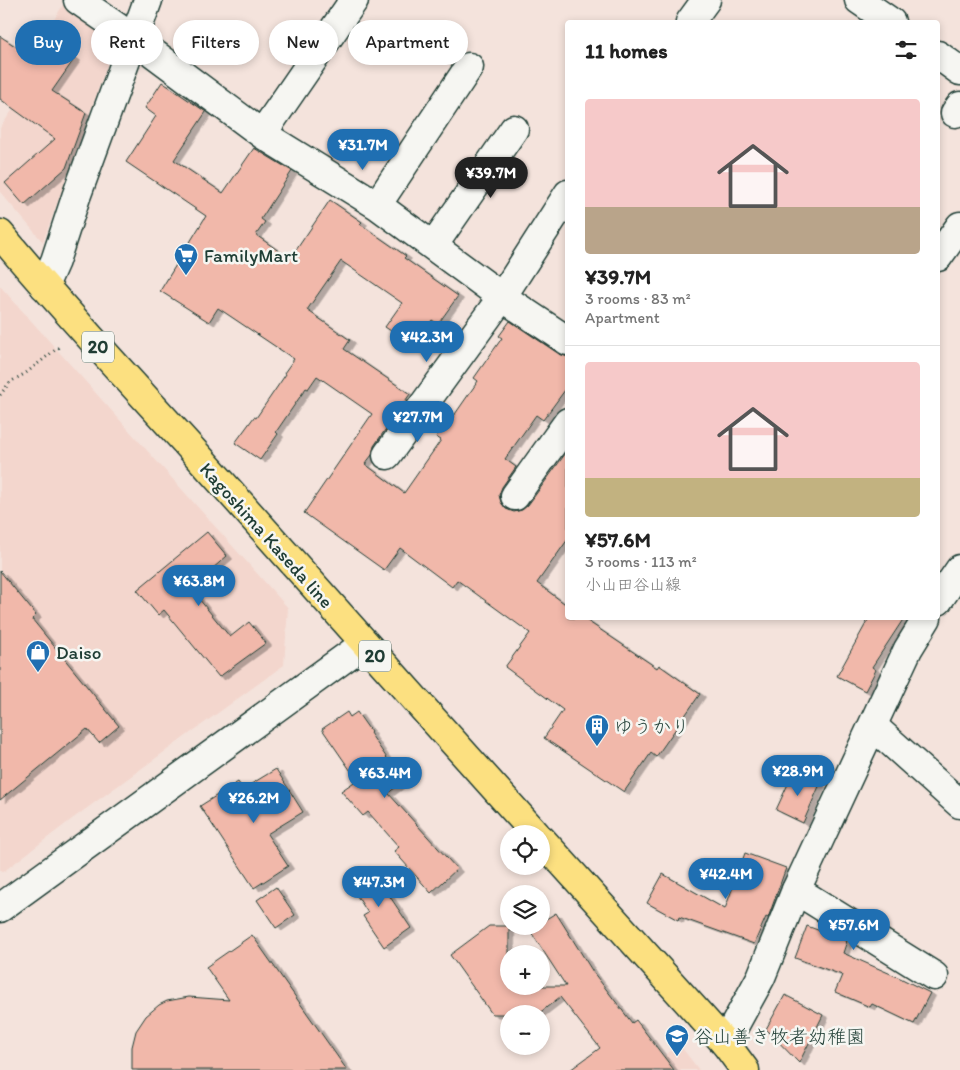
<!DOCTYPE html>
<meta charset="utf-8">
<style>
:root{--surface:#fff;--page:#f2f2f2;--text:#222;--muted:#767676;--line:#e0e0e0;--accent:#1f6fb2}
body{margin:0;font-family:Itim,"Klee One",sans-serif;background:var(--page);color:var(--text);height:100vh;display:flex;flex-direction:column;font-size:19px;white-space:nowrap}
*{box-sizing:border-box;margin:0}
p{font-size:16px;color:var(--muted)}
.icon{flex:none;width:28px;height:28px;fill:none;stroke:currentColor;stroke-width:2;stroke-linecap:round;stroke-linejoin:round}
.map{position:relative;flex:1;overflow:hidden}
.details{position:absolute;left:565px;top:20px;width:375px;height:600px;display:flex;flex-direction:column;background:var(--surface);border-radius:5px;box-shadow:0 2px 8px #0003}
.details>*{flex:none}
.banner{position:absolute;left:15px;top:20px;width:475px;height:45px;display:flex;gap:10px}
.controls{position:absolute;left:500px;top:825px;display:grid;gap:10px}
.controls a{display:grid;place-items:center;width:50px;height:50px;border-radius:50%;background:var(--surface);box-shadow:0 2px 8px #0003;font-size:25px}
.price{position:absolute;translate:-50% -42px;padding:0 11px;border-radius:18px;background:var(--accent);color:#fff;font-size:16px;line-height:32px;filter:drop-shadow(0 1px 2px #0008)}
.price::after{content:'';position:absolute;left:50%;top:30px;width:15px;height:11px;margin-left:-8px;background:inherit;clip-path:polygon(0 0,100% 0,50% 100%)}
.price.on{background:#222;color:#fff}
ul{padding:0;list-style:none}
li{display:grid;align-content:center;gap:10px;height:265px;padding:0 20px}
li+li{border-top:1px solid var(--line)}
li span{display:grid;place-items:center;height:155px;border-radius:5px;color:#555}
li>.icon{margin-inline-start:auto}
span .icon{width:90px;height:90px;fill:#fffc;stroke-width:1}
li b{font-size:21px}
h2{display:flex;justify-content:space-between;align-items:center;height:60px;padding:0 20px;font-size:21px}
.tag{padding:0 18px;border-radius:22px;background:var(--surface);box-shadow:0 2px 8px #0003;font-size:18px;line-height:45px}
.tag.on{background:var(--accent);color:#fff}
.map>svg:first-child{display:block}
.built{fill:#f3d6cd}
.building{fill:#f1b8aa;stroke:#1f3d34;filter:url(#shadow)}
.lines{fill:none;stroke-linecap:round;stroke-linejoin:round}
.minor-casing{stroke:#1f3d34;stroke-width:31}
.tertiary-casing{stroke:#1f3d34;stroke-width:31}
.secondary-casing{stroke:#1f3d34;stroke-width:31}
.primary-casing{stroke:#1f3d34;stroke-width:31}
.path{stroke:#1f3d34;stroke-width:3;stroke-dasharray:1 4;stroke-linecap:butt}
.minor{stroke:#f6f6f2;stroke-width:28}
.tertiary{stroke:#f6f6f2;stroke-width:28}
.secondary{stroke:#f6f6f2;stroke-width:28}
.primary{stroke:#fce080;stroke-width:28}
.labels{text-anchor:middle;stroke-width:5;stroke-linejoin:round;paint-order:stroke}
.shield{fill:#f6f6f2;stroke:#60746d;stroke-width:1}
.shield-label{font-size:18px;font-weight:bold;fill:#1f3d34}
.poi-label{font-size:19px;fill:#1f3d34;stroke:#f6f6f2;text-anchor:start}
.street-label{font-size:19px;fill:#1f3d34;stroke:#f6f6f2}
</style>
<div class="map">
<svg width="960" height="1070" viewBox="0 0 960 1070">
<defs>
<filter id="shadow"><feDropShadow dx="5.5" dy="3" stdDeviation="0" flood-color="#0004"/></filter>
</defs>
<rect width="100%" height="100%" fill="#f4e3dc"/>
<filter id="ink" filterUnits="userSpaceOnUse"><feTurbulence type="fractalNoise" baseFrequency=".02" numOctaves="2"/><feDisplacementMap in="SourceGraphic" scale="10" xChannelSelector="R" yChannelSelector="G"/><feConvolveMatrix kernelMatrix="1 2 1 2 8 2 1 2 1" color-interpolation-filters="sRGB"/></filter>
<g filter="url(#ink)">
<!-- built -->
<path class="built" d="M66 0 119 32 43 242 0 192V128L45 63 33 54Z
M0 286 288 608 284 665 72 819 3 872 0 871Z
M679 1044 699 1070H648Z"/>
<!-- building -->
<path class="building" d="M0 36 33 58 47 38 75 58 52 91 86 113 66 168 24 205 5 183 55 139 0 99Z
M162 82 206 112 174 160 223 193 254 148 292 171 261 219 265 222 256 235 290 259 330 200 362 222 360 224 406 256 404 258 458 296 438 324 432 320 413 346 385 327 402 303 341 261 307 310 350 340 344 349 410 394 374 446 372 455 365 464 404 493 441 440 436 437 451 416 453 417 478 381 474 378 502 338 499 336 510 321 559 354 568 357V386L543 420 536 415 505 459 516 467 502 487 499 495 501 502 506 509 514 512 522 510 528 505 568 450V539L537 583 568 606V618H583L657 668 659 665 700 694 656 757 651 753 624 792 544 738 563 710 505 667 530 633 457 580 452 587 400 548 384 570 304 513 372 414 317 376 308 389 306 388 276 432 278 434 260 460 235 443 254 417 256 418 286 374 284 373 294 359 218 308 209 322 160 291 206 216 126 162 156 116 145 108Z
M207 532 227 556 190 588 230 637 249 622 266 643 219 677 164 610 158 615 137 590Z
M0 571 36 615 32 619 119 726 99 743 87 729 0 800Z
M869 618H904L872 667 876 670 865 691 837 676Z
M347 712 350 717 357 712 371 732 370 733 403 782 388 793 457 869 431 893 394 851 399 847 368 812 363 816 341 791 357 780 322 729Z
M276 769 303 812 267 834 288 866 254 888 200 806 238 782 243 789Z
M794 771 820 784 803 823 776 810Z
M745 853 786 868 768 918 766 917 754 944 679 917 678 920 647 903 663 874 725 909Z
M370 867 411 928 384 947 363 916 368 913 348 882Z
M276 887 295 915 276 928 257 900Z
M556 913 593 972 632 1023 636 1020 674 1070H570L600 1048 560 997 538 1014H492L450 955 489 926H509V986H566L527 926H541V922Z
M807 926 847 941 843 953 900 978 930 993 914 1024 872 1004 870 1007 835 992 842 975 795 958Z
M252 935 347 1070H132V1047L136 1031 146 1016 159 1005 167 1001 189 997 229 1000 206 967Z
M785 995 823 1015 799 1063 766 1029Z"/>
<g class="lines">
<!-- minor casing -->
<g class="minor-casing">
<path id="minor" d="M78 0 133 38 262 134 377 205 502 297 568 341
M859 0 891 22
M690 22 706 0
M938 55 960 71
M955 113 960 106
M262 134 354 0
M377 205 469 67
M433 246 514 129
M938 257 960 226
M387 455 502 297 568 194
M515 496 568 422
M873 726 960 804
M796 890 934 976"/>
</g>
<!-- tertiary casing -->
<g class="tertiary-casing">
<path id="tertiary" d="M44 286 55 261 76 197 148 0
M0 908 364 644"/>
</g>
<!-- secondary casing -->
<g class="secondary-casing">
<path id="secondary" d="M938 601 960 569
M725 1043 761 977 796 890 908 649 927 618"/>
</g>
<!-- primary casing -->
<g class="primary-casing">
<path id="primary" d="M0 234C64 311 132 383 199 457 312 583 423 709 536 834
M541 839 725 1043 745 1070"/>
</g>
<!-- path -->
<path class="path" d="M0 395 10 382 26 373 59 347"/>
<!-- minor -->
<use href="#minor" class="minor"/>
<!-- tertiary -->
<use href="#tertiary" class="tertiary"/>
<!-- secondary -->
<use href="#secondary" class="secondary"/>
<!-- primary -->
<use href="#primary" class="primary"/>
</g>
</g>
<!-- icons -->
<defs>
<g id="supermarket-pin" transform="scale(1.25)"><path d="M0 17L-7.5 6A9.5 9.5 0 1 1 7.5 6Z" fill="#1f6fb2" stroke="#f6f6f2"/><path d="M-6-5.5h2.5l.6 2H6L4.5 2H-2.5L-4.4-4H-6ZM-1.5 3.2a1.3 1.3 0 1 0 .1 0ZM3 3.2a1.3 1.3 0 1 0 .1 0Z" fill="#fff"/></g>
<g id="shop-pin" transform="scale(1.25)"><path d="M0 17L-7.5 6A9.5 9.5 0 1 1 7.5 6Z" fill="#1f6fb2" stroke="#f6f6f2"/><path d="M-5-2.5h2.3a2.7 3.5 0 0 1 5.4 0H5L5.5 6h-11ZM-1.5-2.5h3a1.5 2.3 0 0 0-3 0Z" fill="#fff"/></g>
<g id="building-pin" transform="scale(1.25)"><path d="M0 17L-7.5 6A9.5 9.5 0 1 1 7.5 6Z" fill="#1f6fb2" stroke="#f6f6f2"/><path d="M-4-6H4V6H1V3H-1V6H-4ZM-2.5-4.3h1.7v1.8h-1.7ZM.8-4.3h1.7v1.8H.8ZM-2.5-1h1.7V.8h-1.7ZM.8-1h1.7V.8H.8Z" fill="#fff"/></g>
<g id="school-pin" transform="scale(1.25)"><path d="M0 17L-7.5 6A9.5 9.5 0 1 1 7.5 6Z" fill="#1f6fb2" stroke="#f6f6f2"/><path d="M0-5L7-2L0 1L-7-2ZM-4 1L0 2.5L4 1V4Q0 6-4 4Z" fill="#fff"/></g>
</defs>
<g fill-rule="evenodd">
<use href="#supermarket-pin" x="186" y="255"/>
<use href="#shop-pin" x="38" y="652"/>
<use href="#building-pin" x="597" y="726"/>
<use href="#school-pin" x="677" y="1036"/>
</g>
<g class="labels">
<!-- shield labels -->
<g class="shield">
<rect x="82" y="331.5" width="32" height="31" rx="4"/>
<rect x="359" y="640.5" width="32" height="31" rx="4"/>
</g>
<g class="shield-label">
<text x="98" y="353">20</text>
<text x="375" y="662">20</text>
</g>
<!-- poi labels -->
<g class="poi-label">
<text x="204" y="262">FamilyMart</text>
<text x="56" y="659">Daiso</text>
<text x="614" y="733">ゆうかり</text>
<text x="694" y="1043">谷山善き牧者幼稚園</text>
</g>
<!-- street labels -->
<g class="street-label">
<text transform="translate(267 535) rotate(48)" y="7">Kagoshima Kaseda line</text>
</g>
</g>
</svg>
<div class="controls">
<a><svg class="icon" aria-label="locate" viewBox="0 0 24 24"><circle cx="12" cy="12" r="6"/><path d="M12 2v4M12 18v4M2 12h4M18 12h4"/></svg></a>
<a><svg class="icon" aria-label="layers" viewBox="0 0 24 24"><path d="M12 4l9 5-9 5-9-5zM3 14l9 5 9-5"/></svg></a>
<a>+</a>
<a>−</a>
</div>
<b class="price" style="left:363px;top:171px">¥31.7M</b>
<b class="price on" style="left:491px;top:199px">¥39.7M</b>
<b class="price" style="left:427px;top:363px">¥42.3M</b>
<b class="price" style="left:418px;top:443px">¥27.7M</b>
<b class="price" style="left:199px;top:607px">¥63.8M</b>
<b class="price" style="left:798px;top:797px">¥28.9M</b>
<b class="price" style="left:385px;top:799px">¥63.4M</b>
<b class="price" style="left:254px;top:824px">¥26.2M</b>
<b class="price" style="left:726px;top:900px">¥42.4M</b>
<b class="price" style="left:379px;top:908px">¥47.3M</b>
<b class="price" style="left:854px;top:951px">¥57.6M</b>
<div class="banner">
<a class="tag on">Buy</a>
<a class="tag">Rent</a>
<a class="tag">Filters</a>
<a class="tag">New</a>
<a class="tag">Apartment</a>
</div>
<section class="details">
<h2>11 homes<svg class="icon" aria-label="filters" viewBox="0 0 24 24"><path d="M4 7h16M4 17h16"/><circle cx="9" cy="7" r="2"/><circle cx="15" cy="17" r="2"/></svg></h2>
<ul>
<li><span style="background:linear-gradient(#f6c9c9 70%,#b9a48a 0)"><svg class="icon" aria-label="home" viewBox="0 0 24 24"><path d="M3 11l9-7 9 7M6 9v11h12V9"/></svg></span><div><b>¥39.7M</b><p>3 rooms · 83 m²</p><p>Apartment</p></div></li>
<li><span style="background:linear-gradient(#f6c9c9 75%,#c2b280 0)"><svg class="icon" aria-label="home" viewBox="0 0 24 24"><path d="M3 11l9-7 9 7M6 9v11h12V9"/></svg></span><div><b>¥57.6M</b><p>3 rooms · 113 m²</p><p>小山田谷山線</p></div></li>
</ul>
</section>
</div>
